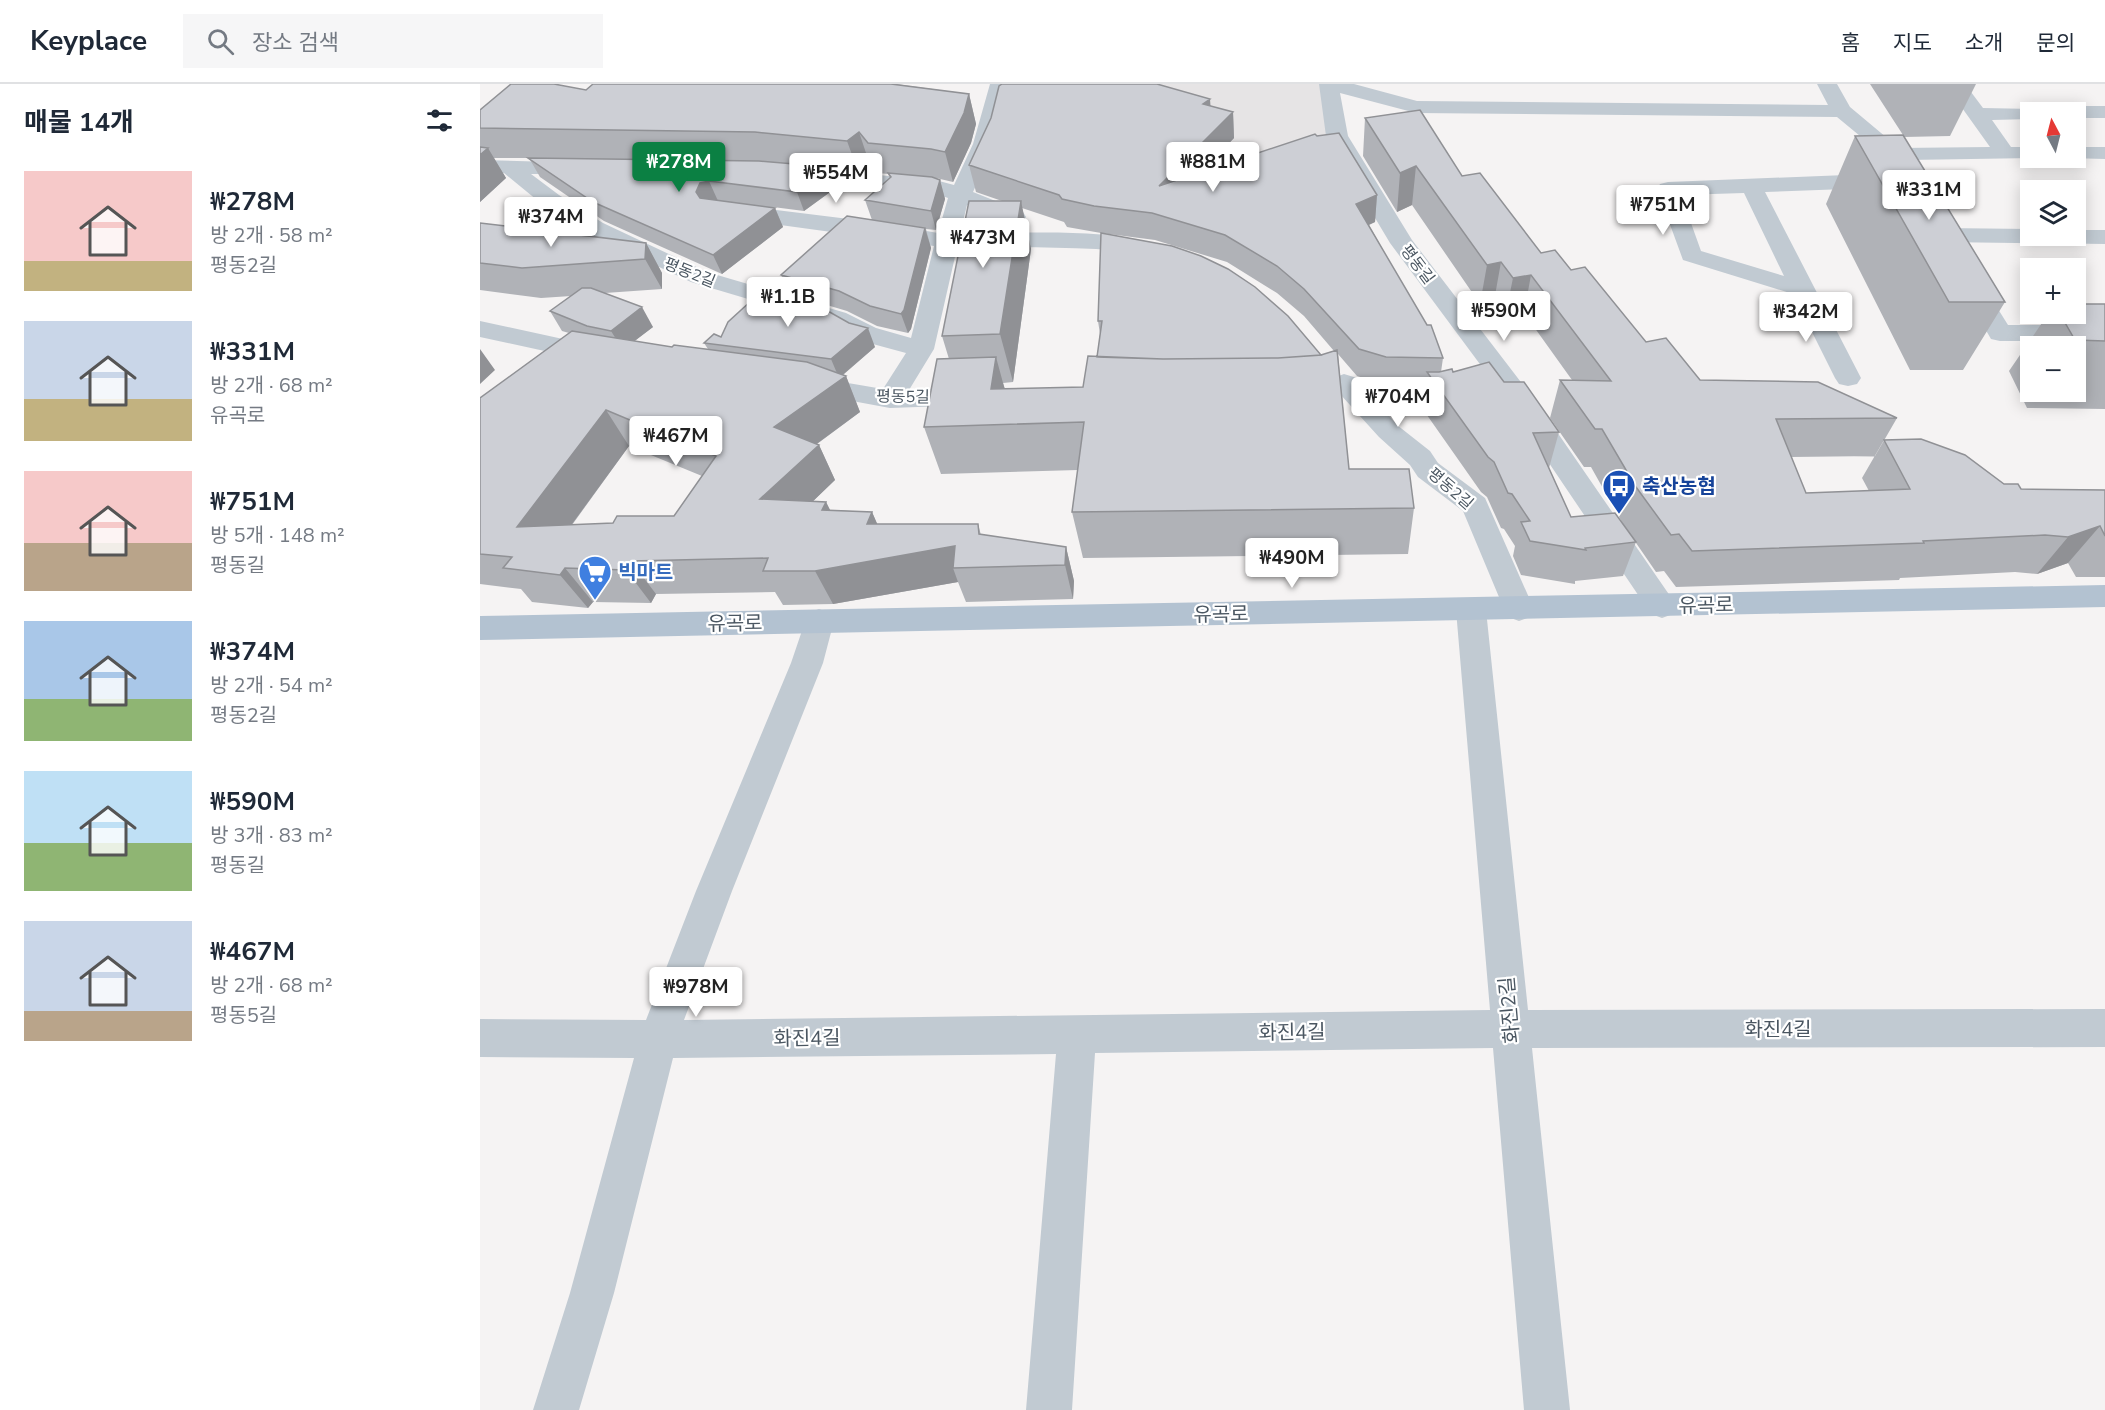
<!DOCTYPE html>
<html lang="ko">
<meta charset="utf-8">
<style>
:root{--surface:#fff;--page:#f6f6f7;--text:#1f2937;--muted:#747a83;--line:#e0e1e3;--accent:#0b8043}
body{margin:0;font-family:"Nunito Sans","Noto Sans KR",sans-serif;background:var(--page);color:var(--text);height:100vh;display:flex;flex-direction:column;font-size:22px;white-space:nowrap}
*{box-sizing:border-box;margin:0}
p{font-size:20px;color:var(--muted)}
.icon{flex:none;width:33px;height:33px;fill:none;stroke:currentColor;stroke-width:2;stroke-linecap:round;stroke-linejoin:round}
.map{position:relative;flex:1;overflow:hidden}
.drawer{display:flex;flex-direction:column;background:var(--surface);width:480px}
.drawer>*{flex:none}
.needle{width:39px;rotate:353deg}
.buttons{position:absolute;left:1540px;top:18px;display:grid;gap:12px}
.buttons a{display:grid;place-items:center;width:66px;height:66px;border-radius:0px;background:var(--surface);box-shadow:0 3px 15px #0003;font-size:30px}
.price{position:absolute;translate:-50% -51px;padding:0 14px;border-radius:6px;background:#fff;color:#222;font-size:20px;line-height:39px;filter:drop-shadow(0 2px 3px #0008)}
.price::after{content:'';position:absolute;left:50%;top:36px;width:18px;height:14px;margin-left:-9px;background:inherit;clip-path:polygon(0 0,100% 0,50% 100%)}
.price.on{background:var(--accent);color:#fff}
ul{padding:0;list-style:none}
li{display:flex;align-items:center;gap:18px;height:150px;padding:0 24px}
li span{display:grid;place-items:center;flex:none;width:168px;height:120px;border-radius:0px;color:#555}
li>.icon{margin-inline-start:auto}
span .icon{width:72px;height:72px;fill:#fffc;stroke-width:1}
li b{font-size:26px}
h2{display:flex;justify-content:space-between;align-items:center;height:72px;padding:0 24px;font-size:26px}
header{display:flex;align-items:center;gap:36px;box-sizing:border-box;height:84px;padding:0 30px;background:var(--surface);border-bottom:2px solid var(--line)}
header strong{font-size:28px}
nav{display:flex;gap:33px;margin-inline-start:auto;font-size:21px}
.search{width:420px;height:54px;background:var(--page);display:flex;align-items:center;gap:15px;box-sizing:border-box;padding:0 21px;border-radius:0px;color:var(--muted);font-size:22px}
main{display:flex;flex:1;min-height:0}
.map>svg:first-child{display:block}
.education{fill:#e6e4e5}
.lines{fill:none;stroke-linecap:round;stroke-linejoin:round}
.minor{fill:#c1cad2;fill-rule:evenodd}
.major{fill:#b3c2d1;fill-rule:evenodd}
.wall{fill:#b0b2b7;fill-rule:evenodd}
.shaded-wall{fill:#909195}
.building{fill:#cdcfd5;stroke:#909195;stroke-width:1.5;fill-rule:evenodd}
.labels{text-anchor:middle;stroke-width:4.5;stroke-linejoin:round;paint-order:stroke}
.far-street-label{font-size:16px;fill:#4a5661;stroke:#fff}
.transit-label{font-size:20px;font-weight:bold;fill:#164399;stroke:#fff;text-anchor:start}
.shop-label{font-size:20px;font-weight:bold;fill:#366cbe;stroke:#fff;text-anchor:start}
.street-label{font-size:20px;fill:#4a5661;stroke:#fff}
</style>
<header>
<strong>Keyplace</strong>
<div class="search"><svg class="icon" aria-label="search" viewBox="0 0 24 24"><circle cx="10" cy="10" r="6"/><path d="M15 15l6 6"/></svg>장소 검색</div>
<nav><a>홈</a><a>지도</a><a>소개</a><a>문의</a></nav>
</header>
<main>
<section class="drawer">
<h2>매물 14개<svg class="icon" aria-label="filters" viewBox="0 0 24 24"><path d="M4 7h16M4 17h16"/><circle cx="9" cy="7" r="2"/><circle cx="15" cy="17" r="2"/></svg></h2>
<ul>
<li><span style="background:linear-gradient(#f6c9c9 75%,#c2b280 0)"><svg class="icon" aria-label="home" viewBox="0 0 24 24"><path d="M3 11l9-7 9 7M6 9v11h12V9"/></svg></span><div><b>₩278M</b><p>방 2개 · 58 m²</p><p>평동2길</p></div></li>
<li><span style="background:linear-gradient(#c9d6e8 65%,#c2b280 0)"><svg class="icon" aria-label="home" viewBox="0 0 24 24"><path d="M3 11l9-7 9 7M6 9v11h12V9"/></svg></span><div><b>₩331M</b><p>방 2개 · 68 m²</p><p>유곡로</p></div></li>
<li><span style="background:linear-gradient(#f6c9c9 60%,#b9a48a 0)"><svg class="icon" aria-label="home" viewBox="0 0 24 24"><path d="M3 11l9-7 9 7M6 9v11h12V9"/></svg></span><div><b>₩751M</b><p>방 5개 · 148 m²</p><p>평동길</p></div></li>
<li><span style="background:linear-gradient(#a9c7e8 65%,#8fb573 0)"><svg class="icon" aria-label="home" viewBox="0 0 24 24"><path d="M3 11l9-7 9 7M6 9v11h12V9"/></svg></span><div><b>₩374M</b><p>방 2개 · 54 m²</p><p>평동2길</p></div></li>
<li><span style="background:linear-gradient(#bfe0f5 60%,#8fb573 0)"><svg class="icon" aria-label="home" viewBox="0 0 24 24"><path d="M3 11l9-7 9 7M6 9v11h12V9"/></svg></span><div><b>₩590M</b><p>방 3개 · 83 m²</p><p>평동길</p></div></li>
<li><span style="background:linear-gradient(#c9d6e8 75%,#b9a48a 0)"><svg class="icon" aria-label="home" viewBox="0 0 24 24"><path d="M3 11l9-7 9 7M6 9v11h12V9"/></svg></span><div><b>₩467M</b><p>방 2개 · 68 m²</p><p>평동5길</p></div></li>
</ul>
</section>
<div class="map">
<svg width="1625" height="1326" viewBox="0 0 1625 1326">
<rect width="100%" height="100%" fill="#f5f3f3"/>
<!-- education -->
<path class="education" d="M533 0H849L857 52 671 130Z"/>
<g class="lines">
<!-- minor -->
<path class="minor" d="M510 0H530L515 60 493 108 543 128 546 133 543 138 535 140 487 121 480 150C544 149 613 144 675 159L679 164 675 169C657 173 635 166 616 165 569 163 523 163 477 164L454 265 429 306 493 303 502 306 506 312 502 318 493 321 410 324 318 307 314 301 318 295 327 292 403 305 426 269 378 256 348 239 211 198 107 149 63 121 24 89 0 88V76L108 79 111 84 108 89 100 90H51L79 111 123 139 227 188 366 229 396 244 431 254 454 162 256 135 248 133 245 128 248 123 256 121 401 139 458 149 468 114 457 110 308 96 300 94 297 89 300 84 308 82 459 97 474 101 493 60Z
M839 0H874L937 17 1348 21 1337 0H1357L1370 23 1419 64 1510 63 1465 0H1485L1503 24 1558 25 1561 28H1551V35L1512 36 1531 63H1551V74H1559L1428 76 1433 84 1430 89H1417L1415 93 1366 105 1285 108 1381 294 1377 300 1368 302 1359 300 1355 294 1313 210 1203 176 1177 105 1180 100 1188 98 1366 91 1398 84 1403 71 1357 33 936 29 860 9 868 52 932 156 1057 319 1197 522 1193 530 1182 534 1171 530 1019 305 954 322 898 319 917 341 950 367 958 379 1005 414 1054 525 1050 533 1039 537 1028 533 1024 525 983 427 938 393 930 381 899 353 860 310C843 316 825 321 808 316L804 310 808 304 837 300 864 290 903 302 954 304 1008 291 910 159 846 52ZM1264 109 1304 192 1221 167 1201 111Z
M1594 22H1625V34H1596V28H1584L1587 24Z
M1596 63H1625V75L1588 74H1596Z
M1462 144 1551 145V152H1596V146H1625V160L1462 158 1454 156 1451 151 1454 146Z
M1490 191 1498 193 1528 241H1625V257H1520L1511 255 1478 198 1482 193Z
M0 237 115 262 124 264 128 270 124 276 115 278 0 253Z
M991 514 1002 518 1006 526 1048 926 1625 925V963L1052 964 1090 1326H1044L1013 964 615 969 592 1326H546L576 970 193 974 134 1209 99 1326H53L90 1209 154 974 0 973V935L166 936 216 807 311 579 328 529 339 525 350 529 354 537 343 579 252 807 204 936 1010 926 976 526 980 518Z"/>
<!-- major -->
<path class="major" d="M1625 501V523L0 556V532Z"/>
</g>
<!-- wall -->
<path class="wall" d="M113 0H416L489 10 496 40 491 59 473 98 456 94 460 96 465 115 456 146 446 145 451 164 431 245 428 249 397 242 367 227 310 210 301 191 428 142 392 136 385 116 410 94 408 90 398 89 389 78 378 87 350 84 357 103 324 127 293 123 295 124 303 143 242 190 124 137 60 93 49 74H14L26 94 0 118V26L106 6Z
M1390 0H1496L1470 52 1424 53 1525 218 1483 286H1430L1346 120 1375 52 1423 51Z
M730 15V22L753 28 754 54 722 88 897 111 895 138 889 141 963 274 961 288H973L1024 298 1079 348 1069 384 1091 433 1156 458 1143 492 1095 497V500L1041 491 1033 472 1035 462 1024 445 1021 444 1007 413 1001 408 942 324 945 300H903L877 292 858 270 869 385 934 424 928 470 603 474 592 428 598 386 461 390 444 343 469 275 462 252 522 117 496 108 489 81ZM542 124 584 138 587 143 621 149 618 237 620 250 617 273 603 303 525 305 523 299 533 298 551 165ZM621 149 675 156 747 178 797 209 824 232 854 267 841 271Z
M885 34 982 92 1061 169 1091 186 1166 258 1220 296 1417 334 1395 372 1311 373 1326 409 1389 407 1382 394 1404 356 1524 400 1541 405 1625 406V493H1596L1588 479 1557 490 1535 488 1420 494 1419 496 1196 503 1184 487 1176 488 1143 440 1111 383H1104L1070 334 1080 296H1092L1044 229 1025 233 1014 217 1000 220 932 121 917 128 883 72Z
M0 139 166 159 182 189V205L125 209 173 243 154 257 192 263 228 265 224 259 241 253 395 263 363 291 366 292 380 328 337 360 339 361 355 396 333 417 346 418 350 426 392 428 397 440H498L501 451 586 463 594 497 593 515 486 518 478 498 353 520 303 521 295 508 176 510 171 519 113 518 108 524 52 518 41 505 0 500V314L89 249 82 247 70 227 91 212 61 214 0 206ZM149 362 222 392 194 432 133 439 92 441Z
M1625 220V325L1547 324 1529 287 1568 230H1596ZM1551 262H1596V308H1551Z"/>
<!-- shaded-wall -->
<path class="shaded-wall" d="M489 10 496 40 491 59 473 98 465 68Z
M730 15 732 42 723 20Z
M753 28 754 54 682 129 679 102Z
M379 48 389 78 378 87 367 57Z
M8 64 26 94 0 118V71Z
M936 82 932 121 917 128 920 89Z
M350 83 357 103 324 127 317 108Z
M460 96 465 115 456 146 451 127Z
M229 97 238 117 225 127 216 108 220 99Z
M897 111 895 138 875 147 876 120Z
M541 117 551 165 533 298 520 250Z
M295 124 303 143 242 190 233 171Z
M445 144 451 164 431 245 428 249 421 230Z
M166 159 182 189V205L165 175Z
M1021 178 1014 217 1000 220 1007 181Z
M1051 191 1044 229 1025 233 1033 194Z
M162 223 173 243 143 266 131 247Z
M388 244 395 263 359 294 351 275Z
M0 265 15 286 0 300Z
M516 273 529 321 511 305Z
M366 292 380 328 312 378 294 343Z
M126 326 149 362 65 477 37 443Z
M339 361 355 396 299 450 280 415Z
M346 418 363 452 342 426Z
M392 428 407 462 387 440Z
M1620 442 1588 479 1557 490 1588 453Z
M475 462 473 484 478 498 353 520 335 487Z
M586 463 594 497 593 515 585 481Z
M151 477 176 510 171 519 146 486Z
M85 484 113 518 108 524 80 491Z"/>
<!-- building -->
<path class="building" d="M31 0H74L106 6 113 0H411L489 10 484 29 465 68 451 65 388 59 379 48 367 57 275 48 0 44V26Z
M522 0H677L730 15 723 20 753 28 679 102 835 50 837 52 859 49 897 111 876 120 947 241H951L963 274 906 273 879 265 824 205 797 182 745 151 672 129 614 122 582 115 579 111 489 81 511 34 519 2Z
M940 26 982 92 1000 89 1061 169 1075 166 1091 186 1105 183 1166 258 1186 254 1220 296 1338 298 1417 334 1296 335 1326 409 1430 405 1404 356 1441 355 1485 371 1524 400H1538L1541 405 1625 406V452L1620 442 1588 453 1565 451 1443 457 1444 459 1212 467 1199 450 1191 451 1156 403 1122 345H1115L1080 296 1131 297 1051 191 1033 194 1021 178 1007 181 936 82 920 89 885 34Z
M1423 51 1525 218H1469L1375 52Z
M0 63 8 64 0 71Z
M48 74 279 77 350 83 317 108 229 97 220 99 216 108 220 114 295 124 233 171 113 118Z
M408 89 452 93 460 96 451 127 385 116 411 93Z
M489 117H541L520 250 462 252Z
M367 132 445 144 424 226 421 230 390 222 359 207 301 191Z
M0 139 166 159 165 175 42 184 0 179Z
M621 149 692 162 721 172 748 185 775 203 808 232 841 271 798 274 683 275 617 273 622 237H618Z
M102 204H111L162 223 131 247 107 242 70 227Z
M284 205 339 222 369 239 388 244 351 275 224 259 234 250 241 253 248 238Z
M1596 220H1625V257L1595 256 1580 230H1596Z
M92 247 192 263 194 261 327 278 366 292 294 343 339 361 280 415 346 418 342 426 392 428 387 440H498L499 450 586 463 585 481 473 484 475 462 335 487H283L288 474 151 477 146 486 85 484 80 491 23 484 32 473 0 470V314ZM126 326 236 372 194 432H137L133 439 37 443Z
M857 266 869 385H929L934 424 592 428 604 338 444 343 457 275 516 273 511 305 603 303 608 272 683 275 798 274 841 271Z
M1009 278 1024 298H1044L1079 348 1053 349 1091 433 1135 429 1156 458 1105 464 1106 466 1050 457 1041 438 1050 437 1032 410 1028 409 1014 378 1008 373 947 288H959L972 285 973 288Z"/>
<!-- icons -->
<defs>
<g id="bus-pin" transform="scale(1.725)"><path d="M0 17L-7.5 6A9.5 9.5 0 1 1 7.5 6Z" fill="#1a4fb4" stroke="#fff"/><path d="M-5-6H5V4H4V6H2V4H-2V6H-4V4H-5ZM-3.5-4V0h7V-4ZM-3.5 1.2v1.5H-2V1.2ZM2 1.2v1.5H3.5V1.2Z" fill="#fff"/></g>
<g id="supermarket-pin" transform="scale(1.725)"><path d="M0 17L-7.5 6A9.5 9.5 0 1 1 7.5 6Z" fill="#3f7fe0" stroke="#fff"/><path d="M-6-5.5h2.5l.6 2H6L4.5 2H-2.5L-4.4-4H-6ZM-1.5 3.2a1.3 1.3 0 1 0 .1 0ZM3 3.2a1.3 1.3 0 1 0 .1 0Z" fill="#fff"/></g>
</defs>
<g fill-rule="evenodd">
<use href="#bus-pin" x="1139" y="402"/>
<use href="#supermarket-pin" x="115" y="488"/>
</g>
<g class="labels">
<!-- far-street labels -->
<g class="far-street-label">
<text transform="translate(938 180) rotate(53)" y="6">평동길</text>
<text transform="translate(210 188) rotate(22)" y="6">평동2길</text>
<text transform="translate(423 312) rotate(1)" y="6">평동5길</text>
<text transform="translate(971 404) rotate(41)" y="6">평동2길</text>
</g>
<!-- transit labels -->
<g class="transit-label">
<text x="1162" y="409">축산농협</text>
</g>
<!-- shop labels -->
<g class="shop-label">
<text x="138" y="495">빅마트</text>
</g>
<!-- street labels -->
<g class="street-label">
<text transform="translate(1226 521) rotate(-1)" y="7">유곡로</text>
<text transform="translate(741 530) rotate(-1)" y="7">유곡로</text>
<text transform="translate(255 539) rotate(-1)" y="7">유곡로</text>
<text transform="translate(1029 926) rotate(-95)" y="7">화진2길</text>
<text x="1298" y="952">화진4길</text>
<text transform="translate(812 948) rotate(-1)" y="7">화진4길</text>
<text transform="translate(327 954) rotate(-1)" y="7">화진4길</text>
</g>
</g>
</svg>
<div class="buttons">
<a><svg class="needle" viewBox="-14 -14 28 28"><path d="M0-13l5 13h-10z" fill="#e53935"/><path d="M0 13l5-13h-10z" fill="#747a83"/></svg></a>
<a><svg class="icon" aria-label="layers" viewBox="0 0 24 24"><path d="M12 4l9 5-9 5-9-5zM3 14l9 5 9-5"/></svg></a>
<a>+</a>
<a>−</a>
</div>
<b class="price on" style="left:199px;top:109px">₩278M</b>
<b class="price" style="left:733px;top:109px">₩881M</b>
<b class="price" style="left:356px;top:120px">₩554M</b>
<b class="price" style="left:1449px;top:137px">₩331M</b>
<b class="price" style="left:1183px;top:152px">₩751M</b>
<b class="price" style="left:71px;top:164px">₩374M</b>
<b class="price" style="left:503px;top:185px">₩473M</b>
<b class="price" style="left:308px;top:244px">₩1.1B</b>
<b class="price" style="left:1024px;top:258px">₩590M</b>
<b class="price" style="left:1326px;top:259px">₩342M</b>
<b class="price" style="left:918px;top:344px">₩704M</b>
<b class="price" style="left:196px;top:383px">₩467M</b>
<b class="price" style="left:812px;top:505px">₩490M</b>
<b class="price" style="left:216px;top:934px">₩978M</b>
</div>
</main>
